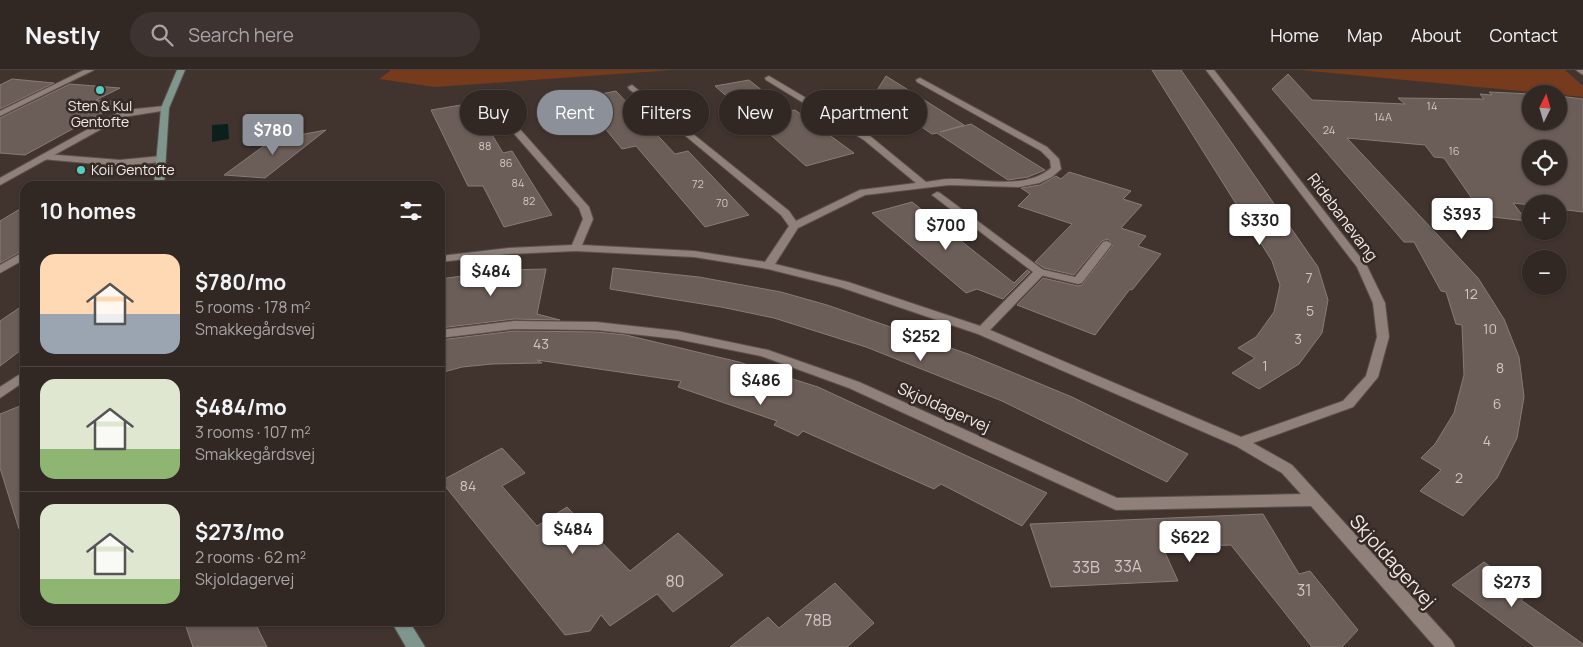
<!DOCTYPE html>
<meta charset="utf-8">
<style>
:root{--surface:#312723;--page:#3d3330;--text:#f1f3f6;--muted:#a8a5a6;--line:#4c4441;--accent:#8c9099}
body{margin:0;font-family:Manrope,sans-serif;background:var(--page);color:var(--text);height:100vh;display:flex;flex-direction:column;font-size:19px;white-space:nowrap}
*{box-sizing:border-box;margin:0}
p{font-size:16px;color:var(--muted)}
.icon{flex:none;width:28px;height:28px;fill:none;stroke:currentColor;stroke-width:2;stroke-linecap:round;stroke-linejoin:round}
.map{position:relative;flex:1;overflow:hidden}
.drawer{position:absolute;left:20px;top:111px;width:425px;height:445px;display:flex;flex-direction:column;background:var(--surface);border-radius:15px;box-shadow:0 1px 4px #0004,0 0 0 1px var(--line)}
.drawer>*{flex:none}
.hud{position:absolute;left:460px;top:20px;width:475px;height:45px;display:flex;gap:10px}
.needle{width:32px;rotate:5deg}
.tools{position:absolute;left:1522px;top:15px;display:grid;gap:10px}
.tools a{display:grid;place-items:center;width:45px;height:45px;border-radius:50%;background:var(--surface);box-shadow:0 1px 4px #0004,0 0 0 1px var(--line);font-size:25px}
.price{position:absolute;translate:-50% -42px;padding:0 11px;border-radius:5px;background:#fff;color:#222;font-size:16px;line-height:32px;filter:drop-shadow(0 1px 2px #0008)}
.price::after{content:'';position:absolute;left:50%;top:30px;width:15px;height:11px;margin-left:-8px;background:inherit;clip-path:polygon(0 0,100% 0,50% 100%)}
.price.selected{background:var(--accent);color:#fff}
ul{padding:0;list-style:none}
li{display:flex;align-items:center;gap:15px;height:125px;padding:0 20px}
li+li{border-top:1px solid var(--line)}
li span{display:grid;place-items:center;flex:none;width:140px;height:100px;border-radius:15px;color:#555}
li>.icon{margin-inline-start:auto}
span .icon{width:60px;height:60px;fill:#fffc;stroke-width:1}
li b{font-size:21px}
h2{display:flex;justify-content:space-between;align-items:center;height:60px;padding:0 20px;font-size:21px}
.pill{padding:0 18px;border-radius:22px;background:var(--surface);box-shadow:0 1px 4px #0004,0 0 0 1px var(--line);font-size:18px;line-height:45px}
.pill.selected{background:var(--accent);color:#fff}
header{display:flex;align-items:center;gap:30px;box-sizing:border-box;height:70px;padding:0 25px;background:var(--surface);border-bottom:1px solid var(--line)}
header strong{font-size:24px}
nav{display:flex;gap:28px;margin-inline-start:auto;font-size:18px}
.search{width:350px;height:45px;background:var(--page);display:flex;align-items:center;gap:12px;box-sizing:border-box;padding:0 18px;border-radius:28px;color:var(--muted);font-size:19px}
.map>svg:first-child{display:block}
.green{fill:#763a1d}
.water{fill:#0b1f1d}
.building{fill:#6b5d57;stroke:#897a74;fill-rule:evenodd}
.lines{fill:none;stroke-linecap:round;stroke-linejoin:round}
.lane-casing{stroke:#5c514d;stroke-width:2}
.street-casing{stroke:#5c514d;stroke-width:2}
.secondary-casing{stroke:#5c514d;stroke-width:2}
.lane{fill:#8f807a;fill-rule:evenodd}
.street{fill:#8f807a;fill-rule:evenodd}
.secondary{fill:#7f968e;fill-rule:evenodd}
.poi-dot{fill:#57cec2;stroke:#362a25;stroke-width:2}
.labels{text-anchor:middle;stroke-width:5;stroke-linejoin:round;paint-order:stroke}
.far-number-label{font-size:11px;fill:#d0c6c2}
.far-poi-label{font-size:14px;fill:#f2e9e6;stroke:#362a25}
.number-label{font-size:14px;fill:#d0c6c2}
.street-label{font-size:16px;fill:#f2e9e6;stroke:#362a25}
.near-number-label{font-size:16px;fill:#d0c6c2}
.near-street-label{font-size:19px;fill:#f2e9e6;stroke:#362a25}
</style>
<header>
<strong>Nestly</strong>
<div class="search"><svg class="icon" aria-label="search" viewBox="0 0 24 24"><circle cx="10" cy="10" r="6"/><path d="M15 15l6 6"/></svg>Search here</div>
<nav><a>Home</a><a>Map</a><a>About</a><a>Contact</a></nav>
</header>
<div class="map">
<svg width="1583" height="577" viewBox="0 0 1583 577">
<rect width="100%" height="100%" fill="#41342f"/>
<!-- green -->
<path class="green" d="M391 0H673L435 17 379 9Z
M1300 0H1565L1583 16V27Z"/>
<!-- water -->
<path class="water" d="M228 54 229 69 212 72V55Z"/>
<!-- building -->
<path class="building" d="M1152 0H1181L1318 197 1328 230 1322 263 1299 294 1259 319 1232 303 1255 288 1238 278 1256 267 1274 242 1280 215 1272 191Z
M1288 4 1312 30 1405 34 1398 28 1484 29 1480 24 1492 25 1489 22 1531 24V51H1559V26L1583 29V142L1559 139V134L1531 135 1513 133 1527 151 1484 146 1444 88 1434 87 1425 75 1347 68 1478 208 1504 249 1519 287 1524 327 1517 368 1497 408 1463 446 1420 421 1441 400 1421 388 1435 374 1454 343 1464 305 1462 255 1456 254 1446 222 1441 221 1414 172H1404L1272 19ZM1531 79H1559V106H1531Z
M886 6 964 55 940 62 971 54 1045 100 1028 107 1008 110 937 63 932 64 874 25Z
M12 9 54 13 0 39V15Z
M749 10 788 41 795 40 854 83 806 96 715 16Z
M70 14 120 18 96 30 122 32 25 85 0 83V48Z
M616 21 675 84 688 81 749 145 705 157 636 76 622 79 580 28Z
M473 33 503 83 512 81 552 145 504 157 483 116H468L431 40Z
M326 60 265 108 224 105 272 70Z
M1069 102 1131 121 1123 129 1142 135 1121 158 1146 166 1138 176 1161 184 1132 220 1130 219 1095 265 1017 235 1043 208 1078 216 1082 215 1113 175 1108 169 1102 171 1074 205 1044 198 1035 192 1072 154 1018 136 1030 124 1021 118 1040 115 1056 106 1061 109Z
M912 132 1014 213 1027 200 1030 202 1003 229 977 219 966 223 872 143Z
M25 136V179L0 193V151Z
M613 198 699 207 781 222 827 235 968 284 1072 327 1188 384 1167 412 1002 331 866 277 774 248 721 237 610 219Z
M546 199 537 244 560 250 514 249 440 258V209L506 200Z
M25 234V277L0 296V251Z
M514 261 596 262 626 265 739 292 818 317 1047 423 1022 456 941 414 934 419 803 361 798 366 774 355 777 351 678 317 681 311 537 290 542 293 492 294 462 297 440 303V270Z
M25 334V458L19 459 0 398V344Z
M502 378 525 403 502 416 537 456 567 437 630 501 678 463 723 505 673 542 657 524 610 556 601 545 590 561 565 565 441 411Z
M1263 444 1299 504 1310 501 1358 560 1342 577H1312L1231 475 1163 478 1178 511 1051 517 1030 454Z
M1484 492 1529 524 1521 530 1583 574V577H1535L1452 515Z
M835 513 874 553 847 577H730L768 547 779 558Z
M184 551H254L267 577H193Z"/>
<g class="lines">
<!-- lane casing -->
<g class="lane-casing">
<path id="lane" d="M45 84 120 90 161 86 166 89 161 92 120 96 42 89V85Z
M1107 171 1112 174 1082 213 1078 214 1040 205 1034 202 1040 199 1075 207 1103 172Z"/>
</g>
<!-- street casing -->
<g class="street-casing">
<path id="street" d="M84 0H94L0 46V41Z
M1206 0H1214L1367 196 1385 233 1389 267 1378 307 1353 337 1253 373 1292 395 1452 571 1455 577H1435L1311 436 1116 440 849 318 761 286 677 269 596 260 514 259 440 268V260L514 251 596 252 677 261 768 280 859 312 1117 428 1301 424 1282 403 1236 376 978 264 840 217 768 199 694 187 576 181 509 184 440 192V186L509 178 572 175 583 149 579 138 489 35 488 33 492 31H495L589 137 593 149 582 175 694 181 765 192 789 156 781 145 629 19 628 17 632 15 789 141 796 151 860 120 916 113 864 70 766 10 765 8 769 6 870 66 926 112C934 111 942 109 949 109 982 108 1024 121 1051 98L1050 90 1041 81 917 12 916 10 920 8 1047 77 1059 89 1061 99 1052 107 1039 113 1019 117 949 115 865 125 798 158 775 194 848 212 980 256 1033 202 932 125 937 122 940 123 1046 202 990 260 1241 367 1343 331 1366 306 1377 267 1373 233 1357 197Z
M1576 0H1583V5Z
M165 36 169 38 168 40 123 47 0 115V108L117 43 135 39Z
M25 181V189L0 203V195Z
M25 301V311L0 328V317Z"/>
</g>
<!-- secondary casing -->
<g class="secondary-casing">
<path id="secondary" d="M177 0H185L169 38 164 116H154L161 38Z
M391 551H409L425 577H406Z"/>
</g>
<!-- lane -->
<use href="#lane" class="lane"/>
<!-- street -->
<use href="#street" class="street"/>
<!-- secondary -->
<use href="#secondary" class="secondary"/>
</g>
<!-- markers -->
<g class="poi-dot">
<circle cx="100" cy="20" r="5"/>
<circle cx="81" cy="100" r="5"/>
</g>
<g class="labels">
<!-- far-number labels -->
<g class="far-number-label">
<text x="1432" y="40">14</text>
<text x="1383" y="51">14A</text>
<text x="1329" y="64">24</text>
<text x="485" y="80">88</text>
<text x="1454" y="85">16</text>
<text x="506" y="97">86</text>
<text x="518" y="117">84</text>
<text x="698" y="118">72</text>
<text x="529" y="135">82</text>
<text x="722" y="137">70</text>
</g>
<!-- far-poi labels -->
<g class="far-poi-label">
<text x="100" y="41">Sten &amp; Kul<tspan x="100" dy="16">Gentofte</tspan></text>
<text x="91" y="105" text-anchor="start">Koii Gentofte</text>
</g>
<!-- number labels -->
<g class="number-label">
<text x="1309" y="213">7</text>
<text x="1471" y="229">12</text>
<text x="1310" y="246">5</text>
<text x="1490" y="264">10</text>
<text x="1298" y="274">3</text>
<text x="541" y="279">43</text>
<text x="1265" y="301">1</text>
<text x="1500" y="303">8</text>
<text x="1497" y="339">6</text>
<text x="1487" y="376">4</text>
<text x="1459" y="413">2</text>
<text x="468" y="421">84</text>
</g>
<!-- street labels -->
<g class="street-label">
<text transform="translate(1343 147) rotate(53)" y="6">Ridebanevang</text>
<text transform="translate(944 337) rotate(24)" y="6">Skjoldagervej</text>
</g>
<!-- near-number labels -->
<g class="near-number-label">
<text x="1128" y="502">33A</text>
<text x="1086" y="503">33B</text>
<text x="675" y="517">80</text>
<text x="1304" y="526">31</text>
<text x="818" y="556">78B</text>
</g>
<!-- near-street labels -->
<g class="near-street-label">
<text transform="translate(1393 491) rotate(48)" y="7">Skjoldagervej</text>
</g>
</g>
</svg>
<div class="tools">
<a><svg class="needle" viewBox="-14 -14 28 28"><path d="M0-13l5 13h-10z" fill="#e53935"/><path d="M0 13l5-13h-10z" fill="#a8a5a6"/></svg></a>
<a><svg class="icon" aria-label="locate" viewBox="0 0 24 24"><circle cx="12" cy="12" r="6"/><path d="M12 2v4M12 18v4M2 12h4M18 12h4"/></svg></a>
<a>+</a>
<a>−</a>
</div>
<b class="price selected" style="left:273px;top:86px">$780</b>
<b class="price" style="left:1462px;top:170px">$393</b>
<b class="price" style="left:1260px;top:176px">$330</b>
<b class="price" style="left:946px;top:181px">$700</b>
<b class="price" style="left:491px;top:227px">$484</b>
<b class="price" style="left:921px;top:292px">$252</b>
<b class="price" style="left:761px;top:336px">$486</b>
<b class="price" style="left:573px;top:485px">$484</b>
<b class="price" style="left:1190px;top:493px">$622</b>
<b class="price" style="left:1512px;top:538px">$273</b>
<div class="hud">
<a class="pill">Buy</a>
<a class="pill selected">Rent</a>
<a class="pill">Filters</a>
<a class="pill">New</a>
<a class="pill">Apartment</a>
</div>
<section class="drawer">
<h2>10 homes<svg class="icon" aria-label="filters" viewBox="0 0 24 24"><path d="M4 7h16M4 17h16"/><circle cx="9" cy="7" r="2"/><circle cx="15" cy="17" r="2"/></svg></h2>
<ul>
<li><span style="background:linear-gradient(#ffd9b3 60%,#9aa5b1 0)"><svg class="icon" aria-label="home" viewBox="0 0 24 24"><path d="M3 11l9-7 9 7M6 9v11h12V9"/></svg></span><div><b>$780/mo</b><p>5 rooms · 178 m²</p><p>Smakkegårdsvej</p></div></li>
<li><span style="background:linear-gradient(#dfe7d0 70%,#8fb573 0)"><svg class="icon" aria-label="home" viewBox="0 0 24 24"><path d="M3 11l9-7 9 7M6 9v11h12V9"/></svg></span><div><b>$484/mo</b><p>3 rooms · 107 m²</p><p>Smakkegårdsvej</p></div></li>
<li><span style="background:linear-gradient(#dfe7d0 75%,#8fb573 0)"><svg class="icon" aria-label="home" viewBox="0 0 24 24"><path d="M3 11l9-7 9 7M6 9v11h12V9"/></svg></span><div><b>$273/mo</b><p>2 rooms · 62 m²</p><p>Skjoldagervej</p></div></li>
</ul>
</section>
</div>
